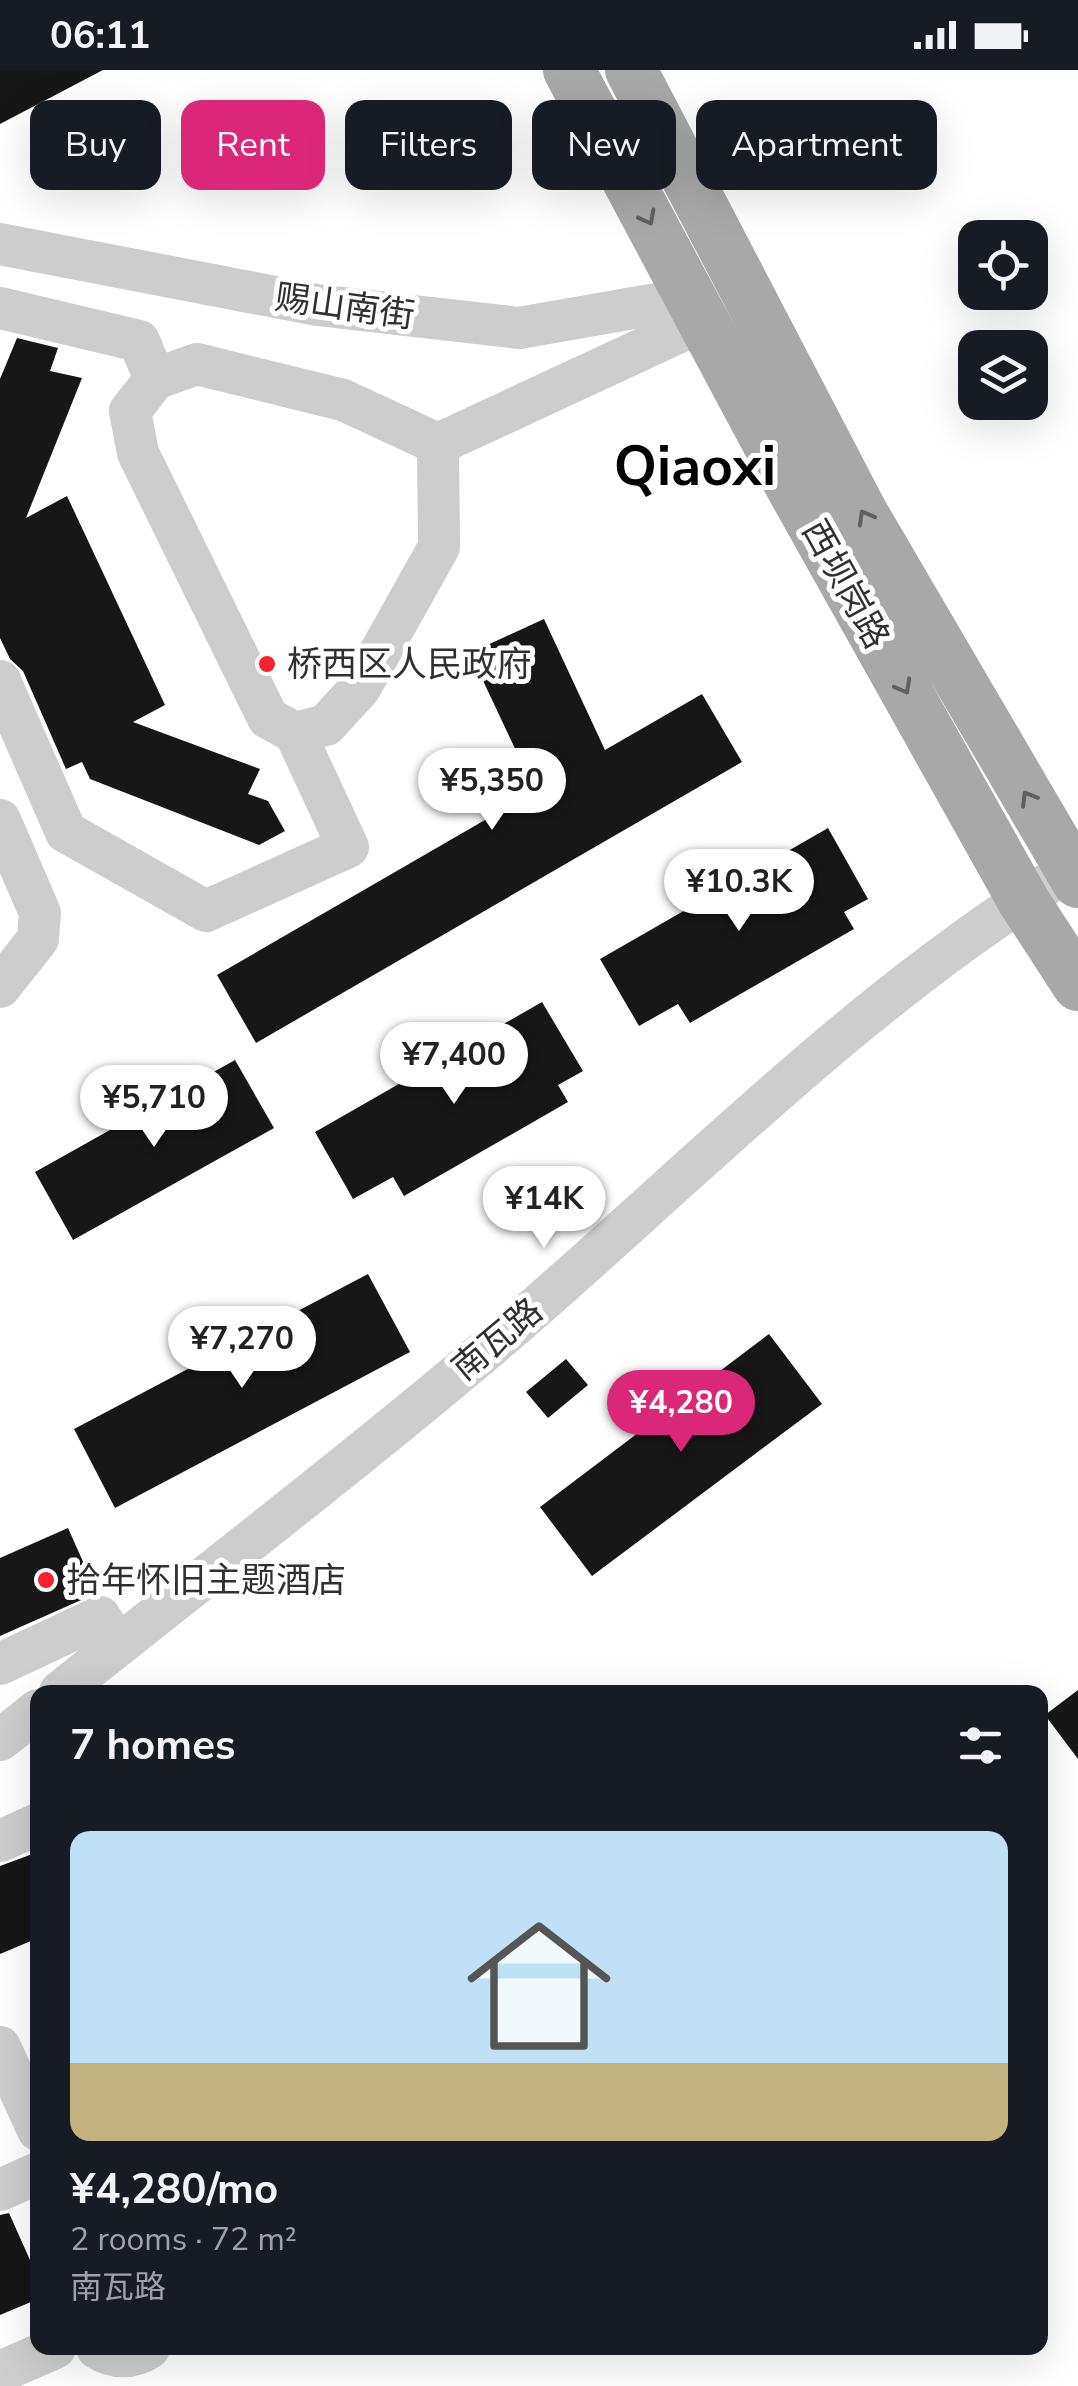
<!DOCTYPE html>
<meta charset="utf-8">
<style>
:root{--surface:#171b24;--page:#20242c;--text:#f1f3f6;--muted:#9ea1a6;--line:#363941;--accent:#db2777}
body{margin:0;font-family:"Nunito Sans","Noto Sans SC",sans-serif;background:var(--page);color:var(--text);height:100vh;display:flex;flex-direction:column;font-size:38px;white-space:nowrap}
*{box-sizing:border-box;margin:0}
p{font-size:32px;color:var(--muted)}
.icon{flex:none;width:55px;height:55px;fill:none;stroke:currentColor;stroke-width:2;stroke-linecap:round;stroke-linejoin:round}
.map{position:relative;flex:1;overflow:hidden}
.details{position:absolute;left:30px;top:1615px;width:1018px;height:670px;display:flex;flex-direction:column;background:var(--surface);border-radius:20px;box-shadow:0 10px 40px #0002}
.details>*{flex:none}
.guide{position:absolute;left:30px;top:30px;width:1020px;height:90px;display:flex;gap:20px}
.fabs{position:absolute;left:958px;top:150px;display:grid;gap:20px}
.fabs a{display:grid;place-items:center;width:90px;height:90px;border-radius:20px;background:var(--surface);box-shadow:0 10px 40px #0002;font-size:50px}
.price{position:absolute;translate:-50% -85px;padding:0 22px;border-radius:35px;background:#fff;color:#222;font-size:32px;line-height:65px;filter:drop-shadow(0 2px 5px #0008)}
.price::after{content:'';position:absolute;left:50%;top:60px;width:30px;height:22px;margin-left:-15px;background:inherit;clip-path:polygon(0 0,100% 0,50% 100%)}
.price.selected{background:var(--accent);color:#fff}
ul{padding:0;list-style:none}
li{display:grid;align-content:center;gap:20px;height:530px;padding:0 40px}
li+li{border-top:2px solid var(--line)}
li span{display:grid;place-items:center;height:310px;border-radius:20px;color:#555}
li>.icon{margin-inline-start:auto}
span .icon{width:180px;height:180px;fill:#fffc;stroke-width:1}
li b{font-size:42px}
h2{display:flex;justify-content:space-between;align-items:center;height:120px;padding:0 40px;font-size:42px}
.chip{padding:0 35px;border-radius:20px;background:var(--surface);box-shadow:0 10px 40px #0002;font-size:35px;line-height:90px}
.chip.selected{background:var(--accent);color:#fff}
.status{display:flex;justify-content:space-between;align-items:center;height:70px;padding:0 50px;background:var(--surface);direction:ltr}
.status svg{height:28px;fill:currentColor}
.map>svg:first-child{display:block}
.building{fill:#171717}
.lines{fill:none;stroke-linecap:round;stroke-linejoin:round}
.minor{stroke:#cdcdcd;stroke-width:42}
.major{stroke:#a8a8a8;stroke-width:52}
.oneway{stroke:#606060}
.poi-dot{fill:#f6222f;stroke:#fff;stroke-width:4}
.labels{text-anchor:middle;stroke-width:10;stroke-linejoin:round;paint-order:stroke}
.street-label{font-size:35px;fill:#303030;stroke:#fff}
.poi-label{font-size:35px;fill:#303030;stroke:#fff;text-anchor:start}
.town-label{font-size:55px;font-weight:bold;fill:#000;stroke:#fff}
</style>
<div class="status"><b>06:11</b><svg viewBox="0 0 49 12"><path d="M0 12V9h3v3zM5 12V6h3v6zM10 12V3h3v9zM15 12V0h3v12zM26 1h20v11H26zM47 4h2v5h-2z"/></svg></div>
<div class="map">
<svg width="1078" height="2316" viewBox="0 0 1078 2316">
<rect width="100%" height="100%" fill="#fff"/>
<!-- building -->
<path class="building" d="M0 0H103L0 54Z
M17 268 58 278 50 301 82 308 26 448 67 426 165 635 133 652 260 699 248 724 268 731 285 761 259 775 90 709 82 692 66 699 23 601 10 589 0 568V309Z
M544 549 605 680 702 624 742 692 256 973 217 905 535 721 470 583Z
M828 758 868 829 844 842 854 859 690 953 678 934 639 956 600 889Z
M542 932 583 1001 558 1015 568 1032 404 1126 393 1107 353 1129 315 1062Z
M235 990 274 1058 73 1170 35 1102Z
M368 1204 410 1282 115 1438 74 1359Z
M769 1264 822 1334 592 1506 540 1437Z
M566 1289 588 1315 548 1348 526 1322Z
M68 1458 97 1523 0 1566V1488Z
M1078 1620V1689L1045 1645Z
M38 1782V1868L0 1884V1796Z
M9 2143 38 2208V2229L0 2245V2145Z"/>
<g class="lines">
<!-- minor -->
<path class="minor" d="M0 174 317 235 519 258 691 228
M0 238 139 271 155 309
M438 374 439 477 360 618 326 655 295 663 268 648 138 383 130 341 155 309 197 294 343 330 438 374 703 251
M0 611 66 762 206 841 348 777 295 663
M0 750 40 843 38 869 0 917
M0 1594 100 1547 118 1576
M60 1622C211 1501 366 1383 513 1257 689 1105 852 938 1049 813
M0 1670 38 1640
M0 1771 38 1754
M0 1977 38 2060
M0 2120 38 2103
M97 2278C114 2289 132 2289 149 2278
M0 2302 55 2278"/>
<!-- major -->
<path class="major" d="M569 0 790 414 1023 830 1078 915
M631 0 862 443 1078 812"/>
</g>
<!-- one-way arrows -->
<defs><path id="oneway-chevron" d="M-2-3.5L2.5 0L-2 3.5" fill="none" stroke-width="1.6" stroke-linecap="round" stroke-linejoin="round" transform="scale(2.5)"/></defs>
<g class="oneway">
<use href="#oneway-chevron" transform="translate(648 148) rotate(62)"/>
<use href="#oneway-chevron" transform="translate(865 447) rotate(-119)"/>
<use href="#oneway-chevron" transform="translate(904 617) rotate(61)"/>
<use href="#oneway-chevron" transform="translate(1028 728) rotate(-121)"/>
</g>
<!-- markers -->
<g class="poi-dot">
<circle cx="267" cy="594" r="10"/>
<circle cx="46" cy="1510" r="10"/>
</g>
<g class="labels">
<!-- street labels -->
<g class="street-label">
<text transform="translate(345 236) rotate(8)" y="12">赐山南街</text>
<text transform="translate(846 514) rotate(61)" y="12">西坝岗路</text>
<text transform="translate(497 1269) rotate(-40)" y="12">南瓦路</text>
</g>
<!-- poi labels -->
<g class="poi-label">
<text x="287" y="606">桥西区人民政府</text>
<text x="66" y="1522">拾年怀旧主题酒店</text>
</g>
<!-- town labels -->
<g class="town-label">
<text x="695" y="415">Qiaoxi</text>
</g>
</g>
</svg>
<div class="fabs">
<a><svg class="icon" aria-label="locate" viewBox="0 0 24 24"><circle cx="12" cy="12" r="6"/><path d="M12 2v4M12 18v4M2 12h4M18 12h4"/></svg></a>
<a><svg class="icon" aria-label="layers" viewBox="0 0 24 24"><path d="M12 4l9 5-9 5-9-5zM3 14l9 5 9-5"/></svg></a>
</div>
<b class="price" style="left:492px;top:763px">¥5,350</b>
<b class="price" style="left:739px;top:864px">¥10.3K</b>
<b class="price" style="left:454px;top:1037px">¥7,400</b>
<b class="price" style="left:154px;top:1080px">¥5,710</b>
<b class="price" style="left:544px;top:1181px">¥14K</b>
<b class="price" style="left:242px;top:1321px">¥7,270</b>
<b class="price selected" style="left:681px;top:1385px">¥4,280</b>
<div class="guide">
<a class="chip">Buy</a>
<a class="chip selected">Rent</a>
<a class="chip">Filters</a>
<a class="chip">New</a>
<a class="chip">Apartment</a>
</div>
<section class="details">
<h2>7 homes<svg class="icon" aria-label="filters" viewBox="0 0 24 24"><path d="M4 7h16M4 17h16"/><circle cx="9" cy="7" r="2"/><circle cx="15" cy="17" r="2"/></svg></h2>
<ul>
<li><span style="background:linear-gradient(#bfe0f5 75%,#c2b280 0)"><svg class="icon" aria-label="home" viewBox="0 0 24 24"><path d="M3 11l9-7 9 7M6 9v11h12V9"/></svg></span><div><b>¥4,280/mo</b><p>2 rooms · 72 m²</p><p>南瓦路</p></div></li>
</ul>
</section>
</div>
